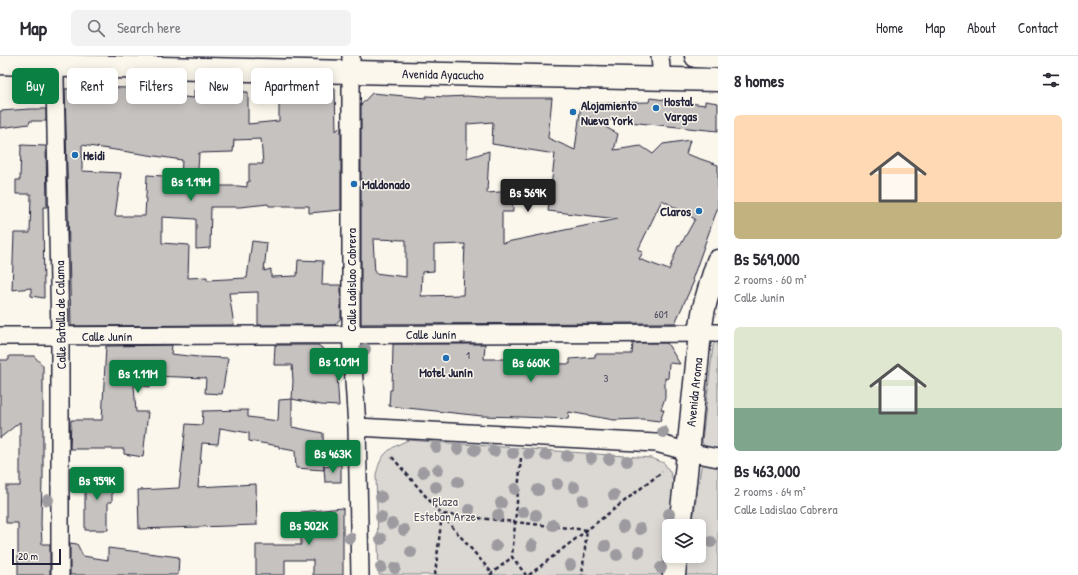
<!DOCTYPE html>
<meta charset="utf-8">
<style>
:root{--surface:#fff;--page:#f2f2f3;--text:#2b2b33;--muted:#7c7c81;--line:#e1e1e2;--accent:#0b8043}
body{margin:0;font-family:"Patrick Hand",sans-serif;background:var(--page);color:var(--text);height:100vh;display:flex;flex-direction:column;font-size:15px;white-space:nowrap}
*{box-sizing:border-box;margin:0}
p{font-size:13px;color:var(--muted)}
.icon{flex:none;width:22px;height:22px;fill:none;stroke:currentColor;stroke-width:2;stroke-linecap:round;stroke-linejoin:round}
.map{position:relative;flex:1;overflow:hidden}
.details{display:flex;flex-direction:column;background:var(--surface);width:360px}
.details>*{flex:none}
.banner{position:absolute;left:12px;top:12px;width:380px;height:36px;display:flex;gap:8px}
.controls{position:absolute;left:662px;top:463px;display:grid;gap:8px}
.controls a{display:grid;place-items:center;width:44px;height:44px;border-radius:6px;background:var(--surface);box-shadow:0 2px 10px #0003;font-size:20px}
.scale{position:absolute;left:12px;bottom:10px;width:49px;box-sizing:border-box;padding-left:4px;border:2px solid #22223b;border-top:0;font-size:11px;line-height:14px;white-space:nowrap;color:#22223b;-webkit-text-stroke:3px #fbf7ec;paint-order:stroke}
.price{position:absolute;translate:-50% -34px;padding:0 9px;border-radius:4px;background:var(--accent);color:#fff;font-size:13px;line-height:26px;filter:drop-shadow(0 1px 2px #0008)}
.price::after{content:'';position:absolute;left:50%;top:24px;width:12px;height:9px;margin-left:-6px;background:inherit;clip-path:polygon(0 0,100% 0,50% 100%)}
.price.active{background:#222;color:#fff}
ul{padding:0;list-style:none}
li{display:grid;align-content:center;gap:8px;height:212px;padding:0 16px}
li span{display:grid;place-items:center;height:124px;border-radius:6px;color:#555}
li>.icon{margin-inline-start:auto}
span .icon{width:72px;height:72px;fill:#fffc;stroke-width:1}
li b{font-size:17px}
h2{display:flex;justify-content:space-between;align-items:center;height:48px;padding:0 16px;font-size:17px}
.tag{padding:0 14px;border-radius:6px;background:var(--surface);box-shadow:0 2px 10px #0003;font-size:14px;line-height:36px}
.tag.active{background:var(--accent);color:#fff}
header{display:flex;align-items:center;gap:24px;box-sizing:border-box;height:56px;padding:0 20px;background:var(--surface);border-bottom:1px solid var(--line)}
header strong{font-size:19px}
nav{display:flex;gap:22px;margin-inline-start:auto;font-size:14px}
.search{width:280px;height:36px;background:var(--page);display:flex;align-items:center;gap:10px;box-sizing:border-box;padding:0 14px;border-radius:6px;color:var(--muted);font-size:15px}
main{display:flex;flex:1;min-height:0}
.map>svg:first-child{display:block}
.green{fill:#dbd8d3;stroke:#7e7d87}
.building{fill:#c6c2c0;stroke:#22223b;fill-rule:evenodd}
.lines{fill:none;stroke-linecap:round;stroke-linejoin:round}
.minor-casing{stroke:#22223b;stroke-width:20}
.primary-casing{stroke:#22223b;stroke-width:25}
.path{stroke:#22223b;stroke-width:2.5;stroke-dasharray:4 3;stroke-linecap:butt}
.minor{stroke:#fbf7ec;stroke-width:17}
.primary{stroke:#fbf7ec;stroke-width:22}
.tree{fill:#9d9ba0}
.poi-dot{fill:#1f6fb2;stroke:#fbf7ec;stroke-width:1.5}
.labels{text-anchor:middle;stroke-width:3;stroke-linejoin:round;paint-order:stroke}
.number-label{font-size:11px;fill:#4b4a5c}
.street-label{font-size:13px;fill:#22223b;stroke:#fbf7ec}
.poi-label{font-size:13px;font-weight:bold;fill:#22223b;stroke:#fbf7ec;text-anchor:start}
.park-label{font-size:13px;fill:#505061;stroke:#fbf7ec}
</style>
<header>
<strong>Map</strong>
<div class="search"><svg class="icon" aria-label="search" viewBox="0 0 24 24"><circle cx="10" cy="10" r="6"/><path d="M15 15l6 6"/></svg>Search here</div>
<nav><a>Home</a><a>Map</a><a>About</a><a>Contact</a></nav>
</header>
<main>
<div class="map">
<svg width="718" height="519" viewBox="0 0 718 519">
<rect width="100%" height="100%" fill="#fbf7ec"/>
<filter id="ink" filterUnits="userSpaceOnUse"><feTurbulence type="fractalNoise" baseFrequency=".025" numOctaves="2"/><feDisplacementMap in="SourceGraphic" scale="8" xChannelSelector="R" yChannelSelector="G"/><feConvolveMatrix kernelMatrix="1 2 1 2 8 2 1 2 1" color-interpolation-filters="sRGB"/></filter>
<g filter="url(#ink)">
<!-- green -->
<path class="green" d="M718 284V394C711 393 703 393 702 385L713 290 715 286Z
M408 384 651 402 664 407 670 416 675 429 662 519H379L376 419C377 415 378 410 380 406 385 394 397 389 408 384Z
M703 408 718 410V519H685L688 500H699V470H692L701 411Z"/>
<!-- building -->
<path class="building" d="M90 31 129 32 166 36 165 39 194 42V34L244 35V36H248V68L279 65V39H293V37L319 36 318 33 335 32 336 75 341 70V154L309 157V150H269L268 148 240 151H211L210 192 196 193V163L162 161V187L189 189 188 222 207 221V224L247 222 252 185 267 187 264 215 271 213V221L297 220 298 204 323 205 322 229H341V262L335 269H258V236L229 237 234 269 71 270 65 33ZM261 83 263 108H249V126H247V131L238 130H197L199 97 233 96 234 84ZM82 89 182 104 181 121 147 119 145 160H115L121 117 82 115Z
M372 37 426 42V40L446 41 467 40 493 42H552L548 82 575 94 581 48 649 46 650 42 705 49V45L718 47V75L589 62 618 78 614 94 641 90 653 98 663 88 690 84 686 98 718 109V151L692 224 694 225 675 267 361 268V49ZM493 66 492 88 555 98 548 155 618 163 502 187V156H513L512 135 487 137 489 95 467 102V68ZM662 144 695 163 680 190H678L669 214 639 203 643 196 638 194ZM373 183 406 184V221L375 217ZM465 188 463 239 421 240 422 216 434 215V189Z
M30 53H46V65H30L29 68 0 72V55Z
M21 89 46 90 47 151H43L44 242 31 240V232L12 234 14 177H30L31 138H16V124H20Z
M633 287H667L680 308 669 307 668 323 665 322V342L661 353 664 354 660 365 642 363 614 364 569 356 568 363 521 361 482 360 389 350 390 334H392L393 288H485L484 303H513V307L570 308V303L595 301V298H632Z
M172 289 171 298 198 301 228 302 222 338 205 337 206 322 151 320 150 331 134 329 136 356H148L143 401 124 398V393H70L71 364H102L106 290Z
M275 289H318L336 303 339 350 321 349 292 343V371L323 377 324 414 296 412 295 395 279 392V390L249 385V377L220 372 218 388 202 387 198 431 256 428 257 469 139 473 138 434 179 432 186 368 202 369 203 355 248 354V361L278 365 279 344 292 343 293 325 292 309H274Z
M9 300H34L43 310V423H42L41 467 42 488H50V519H18V467H6V430H20V366L0 382V304H9Z
M341 408V426H325L324 411Z
M107 417V428L112 427V446H108V474H85V418Z
M343 452V519H313V504H285V519H256V489H301V456Z
M70 487 77 488 83 500 108 504V492L179 501 178 519H70Z"/>
<g class="lines">
<!-- minor casing -->
<g class="minor-casing">
<path id="minor" d="M56 0 55 23 60 280V519
M351 0V278L357 371 360 519
M660 0 662 23
M0 280 718 277
M357 371 656 387 675 392 687 396 718 402"/>
</g>
<!-- primary casing -->
<g class="primary-casing">
<path id="primary" d="M696 0 718 1
M0 7 70 10 718 24
M680 470C686 423 690 375 695 327 698 302 699 276 704 252 708 236 713 220 718 205
M674 519 676 500"/>
</g>
<!-- path -->
<path class="path" d="M392 401 492 517
M521 402 512 501 526 519
M435 519 442 458 587 474 582 519
M490 519 512 501
M529 519 662 416"/>
<!-- minor -->
<use href="#minor" class="minor"/>
<!-- primary -->
<use href="#primary" class="primary"/>
</g>
<!-- trees -->
<g class="tree">
<circle cx="365" cy="293" r="6"/>
<circle cx="663" cy="376" r="6"/>
<circle cx="436" cy="391" r="6"/>
<circle cx="458" cy="393" r="6"/>
<circle cx="475" cy="394" r="6"/>
<circle cx="494" cy="395" r="6"/>
<circle cx="513" cy="397" r="6"/>
<circle cx="529" cy="398" r="6"/>
<circle cx="546" cy="399" r="6"/>
<circle cx="567" cy="400" r="6"/>
<circle cx="591" cy="402" r="6"/>
<circle cx="609" cy="403" r="6"/>
<circle cx="627" cy="405" r="6"/>
<circle cx="438" cy="414" r="6"/>
<circle cx="423" cy="416" r="6"/>
<circle cx="458" cy="426" r="6"/>
<circle cx="557" cy="428" r="6"/>
<circle cx="436" cy="431" r="6"/>
<circle cx="574" cy="431" r="6"/>
<circle cx="515" cy="433" r="6"/>
<circle cx="538" cy="434" r="6"/>
<circle cx="614" cy="439" r="6"/>
<circle cx="381" cy="441" r="6"/>
<circle cx="48" cy="444" r="6"/>
<circle cx="583" cy="444" r="6"/>
<circle cx="501" cy="447" r="6"/>
<circle cx="469" cy="454" r="6"/>
<circle cx="523" cy="456" r="6"/>
<circle cx="669" cy="458" r="6"/>
<circle cx="498" cy="459" r="6"/>
<circle cx="536" cy="459" r="6"/>
<circle cx="381" cy="461" r="6"/>
<circle cx="392" cy="468" r="6"/>
<circle cx="553" cy="469" r="6"/>
<circle cx="623" cy="471" r="6"/>
<circle cx="640" cy="473" r="6"/>
<circle cx="404" cy="474" r="6"/>
<circle cx="350" cy="482" r="6"/>
<circle cx="381" cy="483" r="6"/>
<circle cx="711" cy="486" r="6"/>
<circle cx="532" cy="489" r="6"/>
<circle cx="496" cy="490" r="6"/>
<circle cx="605" cy="490" r="6"/>
<circle cx="411" cy="496" r="6"/>
<circle cx="639" cy="496" r="6"/>
<circle cx="617" cy="499" r="6"/>
<circle cx="570" cy="509" r="6"/>
<circle cx="381" cy="511" r="6"/>
<circle cx="395" cy="512" r="6"/>
<circle cx="661" cy="512" r="6"/>
</g>
</g>
<!-- markers -->
<g class="poi-dot">
<circle cx="656" cy="52" r="4"/>
<circle cx="573" cy="56" r="4"/>
<circle cx="75" cy="99" r="4"/>
<circle cx="354" cy="128" r="4"/>
<circle cx="699" cy="155" r="4"/>
<circle cx="446" cy="302" r="4"/>
</g>
<g class="labels">
<!-- number labels -->
<g class="number-label">
<text x="661" y="262">601</text>
<text x="468" y="303">1</text>
<text x="606" y="326">3</text>
</g>
<!-- street labels -->
<g class="street-label">
<text transform="translate(443 18) rotate(1)" y="5">Avenida Ayacucho</text>
<text transform="translate(351 224) rotate(-90)" y="5">Calle Ladislao Cabrera</text>
<text transform="translate(60 259) rotate(-91)" y="5">Calle Batalla de Calama</text>
<text x="431" y="283">Calle Junín</text>
<text x="107" y="285">Calle Junín</text>
<text transform="translate(694 336) rotate(-84)" y="5">Avenida Aroma</text>
</g>
<!-- poi labels -->
<g class="poi-label">
<text x="664" y="50">Hostal<tspan x="664" dy="15">Vargas</tspan></text>
<text x="581" y="54">Alojamiento<tspan x="581" dy="15">Nueva York</tspan></text>
<text x="83" y="104">Heidi</text>
<text x="362" y="133">Maldonado</text>
<text x="691" y="160" text-anchor="end">Claros</text>
<text x="446" y="321" text-anchor="middle">Motel Junín</text>
</g>
<!-- park labels -->
<g class="park-label">
<text x="445" y="450">Plaza<tspan x="445" dy="15">Esteban Arze</tspan></text>
</g>
</g>
</svg>
<div class="controls">
<a><svg class="icon" aria-label="layers" viewBox="0 0 24 24"><path d="M12 4l9 5-9 5-9-5zM3 14l9 5 9-5"/></svg></a>
</div>
<div class="scale">20 m</div>
<b class="price" style="left:191px;top:146px">Bs 1.19M</b>
<b class="price active" style="left:528px;top:157px">Bs 569K</b>
<b class="price" style="left:339px;top:326px">Bs 1.01M</b>
<b class="price" style="left:531px;top:327px">Bs 660K</b>
<b class="price" style="left:138px;top:338px">Bs 1.11M</b>
<b class="price" style="left:333px;top:418px">Bs 463K</b>
<b class="price" style="left:97px;top:445px">Bs 959K</b>
<b class="price" style="left:309px;top:490px">Bs 502K</b>
<div class="banner">
<a class="tag active">Buy</a>
<a class="tag">Rent</a>
<a class="tag">Filters</a>
<a class="tag">New</a>
<a class="tag">Apartment</a>
</div>
</div>
<section class="details">
<h2>8 homes<svg class="icon" aria-label="filters" viewBox="0 0 24 24"><path d="M4 7h16M4 17h16"/><circle cx="9" cy="7" r="2"/><circle cx="15" cy="17" r="2"/></svg></h2>
<ul>
<li><span style="background:linear-gradient(#ffd9b3 70%,#c2b280 0)"><svg class="icon" aria-label="home" viewBox="0 0 24 24"><path d="M3 11l9-7 9 7M6 9v11h12V9"/></svg></span><div><b>Bs 569,000</b><p>2 rooms · 60 m²</p><p>Calle Junín</p></div></li>
<li><span style="background:linear-gradient(#dfe7d0 65%,#7fa58c 0)"><svg class="icon" aria-label="home" viewBox="0 0 24 24"><path d="M3 11l9-7 9 7M6 9v11h12V9"/></svg></span><div><b>Bs 463,000</b><p>2 rooms · 64 m²</p><p>Calle Ladislao Cabrera</p></div></li>
</ul>
</section>
</main>
